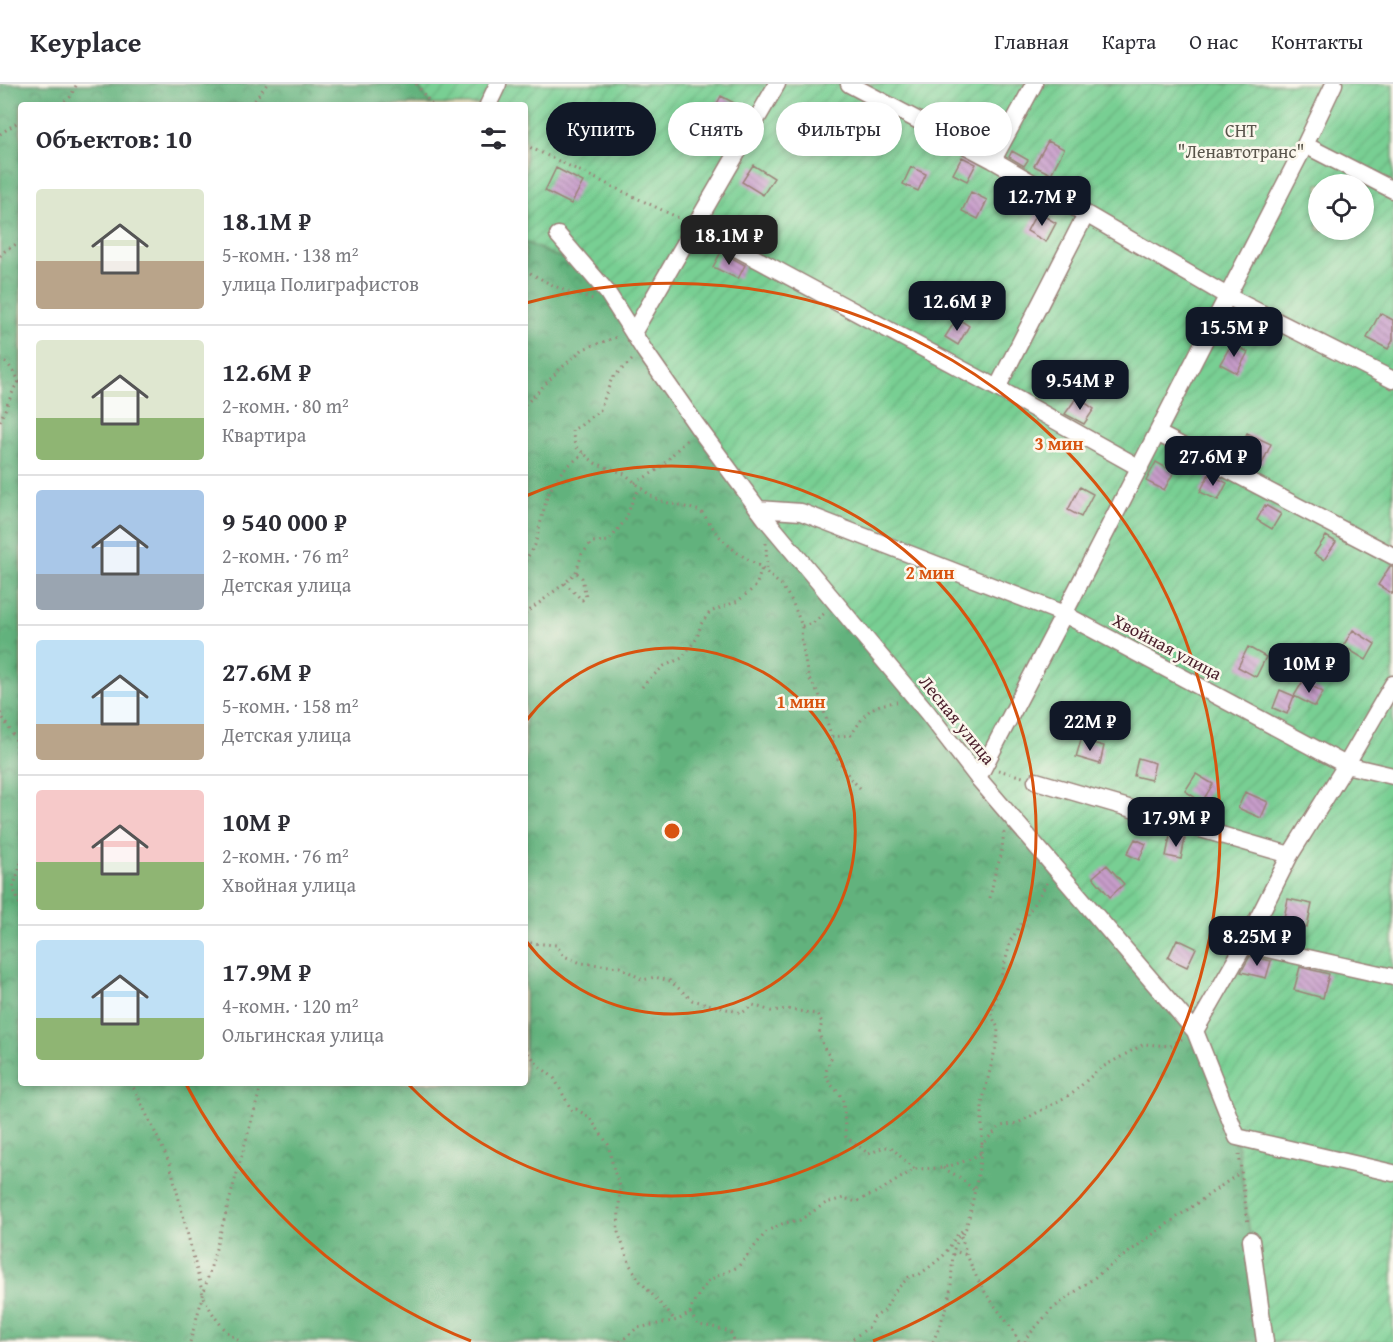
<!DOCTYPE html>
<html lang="ru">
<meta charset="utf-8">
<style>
:root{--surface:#fff;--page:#f2f2f3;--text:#2b2b33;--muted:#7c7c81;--line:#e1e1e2;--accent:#111827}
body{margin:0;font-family:"Gentium Book Plus",serif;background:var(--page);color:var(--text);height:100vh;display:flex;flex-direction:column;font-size:22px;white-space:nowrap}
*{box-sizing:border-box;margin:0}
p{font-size:20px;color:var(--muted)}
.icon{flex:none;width:33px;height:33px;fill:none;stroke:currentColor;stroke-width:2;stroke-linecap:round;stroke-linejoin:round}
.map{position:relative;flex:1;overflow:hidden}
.drawer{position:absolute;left:18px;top:18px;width:510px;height:984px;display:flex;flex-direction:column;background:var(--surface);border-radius:6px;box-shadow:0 3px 9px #0003}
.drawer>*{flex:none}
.banner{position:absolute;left:546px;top:18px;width:570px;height:54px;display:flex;gap:12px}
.buttons{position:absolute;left:1308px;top:90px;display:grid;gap:12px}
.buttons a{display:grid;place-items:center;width:66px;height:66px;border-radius:50%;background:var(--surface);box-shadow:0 3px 9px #0003;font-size:30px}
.price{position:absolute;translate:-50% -51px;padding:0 14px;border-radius:12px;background:var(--accent);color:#fff;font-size:20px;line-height:39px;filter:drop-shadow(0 2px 3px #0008)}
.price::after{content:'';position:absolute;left:50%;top:36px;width:18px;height:14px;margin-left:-9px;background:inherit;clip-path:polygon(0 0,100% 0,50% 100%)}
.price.active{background:#222;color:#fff}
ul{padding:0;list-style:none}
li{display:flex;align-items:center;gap:18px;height:150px;padding:0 18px}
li+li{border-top:2px solid var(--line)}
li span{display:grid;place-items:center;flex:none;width:168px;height:120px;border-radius:6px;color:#555}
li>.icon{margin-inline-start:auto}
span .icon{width:72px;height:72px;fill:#fffc;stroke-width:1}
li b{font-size:26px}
h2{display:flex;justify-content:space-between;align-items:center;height:72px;padding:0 18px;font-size:26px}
.chip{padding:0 21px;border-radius:27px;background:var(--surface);box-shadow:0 3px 9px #0003;font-size:21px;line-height:54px}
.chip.active{background:var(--accent);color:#fff}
header{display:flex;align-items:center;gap:36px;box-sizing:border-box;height:84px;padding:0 30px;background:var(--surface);border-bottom:2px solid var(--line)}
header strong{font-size:28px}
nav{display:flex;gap:33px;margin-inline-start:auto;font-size:21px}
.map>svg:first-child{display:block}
.forest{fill:url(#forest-crowns);stroke:#566854;stroke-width:1.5}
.garden{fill:url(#garden-furrows);stroke:#61775f;stroke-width:1.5;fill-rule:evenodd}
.building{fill:url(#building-back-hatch)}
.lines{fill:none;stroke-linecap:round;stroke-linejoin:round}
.minor-casing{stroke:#9b8178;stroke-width:19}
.path{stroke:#9b8178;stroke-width:3;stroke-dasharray:1.5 4.5;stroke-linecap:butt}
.minor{stroke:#fff;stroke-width:16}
.ring{fill:none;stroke:#d8530f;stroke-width:3}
.labels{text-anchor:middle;stroke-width:5;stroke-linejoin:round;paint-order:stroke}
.park-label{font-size:18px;fill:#58544a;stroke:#fbf7ec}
.street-label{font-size:18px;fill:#4a1f2b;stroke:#fbf7ec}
.centre{fill:#d8530f;stroke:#fbf7ec;stroke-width:3}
.ring-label{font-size:18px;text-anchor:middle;font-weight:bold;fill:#d8530f;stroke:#fbf7ec;stroke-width:5;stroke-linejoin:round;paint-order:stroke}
</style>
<header>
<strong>Keyplace</strong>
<nav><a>Главная</a><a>Карта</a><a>О нас</a><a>Контакты</a></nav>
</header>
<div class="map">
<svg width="1393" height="1258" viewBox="0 0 1393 1258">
<defs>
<pattern id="forest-crowns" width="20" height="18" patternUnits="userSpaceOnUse" patternTransform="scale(1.5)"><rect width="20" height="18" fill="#62b27d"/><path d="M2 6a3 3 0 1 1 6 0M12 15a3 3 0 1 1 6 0" fill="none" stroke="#539067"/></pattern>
<pattern id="garden-furrows" width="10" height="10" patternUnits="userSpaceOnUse" patternTransform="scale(1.5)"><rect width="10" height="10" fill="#78cf93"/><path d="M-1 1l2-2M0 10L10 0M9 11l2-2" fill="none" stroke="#69b17f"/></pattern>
<pattern id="building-back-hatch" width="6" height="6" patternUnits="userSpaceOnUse" patternTransform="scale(1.5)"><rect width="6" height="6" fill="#c89ecb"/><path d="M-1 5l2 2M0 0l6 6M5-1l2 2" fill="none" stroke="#a480a5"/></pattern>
</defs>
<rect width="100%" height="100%" fill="#fbf7ec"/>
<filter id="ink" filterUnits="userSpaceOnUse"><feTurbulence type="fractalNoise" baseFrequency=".0167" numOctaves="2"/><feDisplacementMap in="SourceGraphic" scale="12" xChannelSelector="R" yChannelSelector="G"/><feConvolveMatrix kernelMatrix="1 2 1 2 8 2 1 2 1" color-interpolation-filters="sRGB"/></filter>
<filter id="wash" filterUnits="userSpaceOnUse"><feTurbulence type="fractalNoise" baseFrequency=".008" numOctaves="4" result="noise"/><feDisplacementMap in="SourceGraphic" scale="24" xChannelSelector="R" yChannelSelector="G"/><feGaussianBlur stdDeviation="1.35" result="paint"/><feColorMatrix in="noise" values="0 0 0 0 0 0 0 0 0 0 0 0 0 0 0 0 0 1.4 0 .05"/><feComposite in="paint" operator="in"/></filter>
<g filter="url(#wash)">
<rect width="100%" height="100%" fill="#ece3c4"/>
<!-- forest -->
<path class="forest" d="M0 0H416L432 21H21V999H525V158L553 171 582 178 1193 945 1236 1051 1265 1258H0Z"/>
<!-- garden -->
<path class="garden" d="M416 0H1393V1258H1265L1236 1051 1193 945 775 446 582 178 553 171 525 158V21H432ZM1318 100H1364V146H1318Z"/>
<g id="blocks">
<!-- building -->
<path class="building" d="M721 12 740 22 730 43 710 33Z
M1048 57 1064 65 1051 90 1034 82Z
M1012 67 1028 76 1024 82 1009 73Z
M962 73 976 80 967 97 953 90Z
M753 81 774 94 763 111 742 98Z
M911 83 926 90 918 107 903 100Z
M556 84 583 98 571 120 545 107Z
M971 108 987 116 978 135 962 127Z
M1037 128 1056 139 1046 158 1027 147Z
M721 168 745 181 738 195 713 183Z
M1380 229 1393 236V256L1388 265 1367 254Z
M957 234 969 242 958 261 945 253Z
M1232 259 1248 268 1237 289 1220 280Z
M1077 313 1094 325 1084 340 1065 330Z
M1247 349 1271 360 1262 380 1243 372 1247 363 1242 360Z
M1156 378 1174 388 1164 406 1146 397Z
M1209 390 1227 399 1218 416 1200 408Z
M1080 403 1093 410 1081 433 1068 426Z
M1265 421 1281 430 1272 445 1257 436Z
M1326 452 1336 458 1324 476 1314 470Z
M1390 482H1393V510L1378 501Z
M1353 546 1375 560 1366 576 1343 562Z
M1248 563 1266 573 1256 593 1238 583Z
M1303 597 1323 608 1315 623 1294 612Z
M1280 606 1294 612 1287 630 1273 624Z
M1081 656 1104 662 1100 680 1076 673Z
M1138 674 1155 679 1151 696 1134 692Z
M1196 690 1213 700 1202 718 1185 707Z
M1245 708 1268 718 1261 734 1238 724Z
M1170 752 1185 755 1181 775 1166 772Z
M1135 755 1146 760 1139 776 1127 770Z
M1107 781 1124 800 1110 813 1093 793Z
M1288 815 1312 820 1307 843 1283 838Z
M1177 855 1196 864 1187 883 1168 874Z
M1250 872 1271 877 1266 894 1241 888Z
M1300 883 1329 890 1323 914 1294 906Z"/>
</g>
</g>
<g filter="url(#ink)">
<use href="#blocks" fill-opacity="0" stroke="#9b8178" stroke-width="1.5"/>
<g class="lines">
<!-- minor casing -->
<g class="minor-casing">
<path id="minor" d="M849 0 993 76 1227 212 1393 296
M488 21 498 0
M1305 61 1393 106
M993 76 1034 0
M695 142 997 304 1140 384
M558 151 607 208 644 266 697 342 765 434 927 628 978 694 1195 947 1237 1053 1393 1089
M633 249 777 0
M997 304 1086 130
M1157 349 1393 472
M758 425 801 428 1064 530 1346 681 1393 692
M978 694 1064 530 1305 61 1334 0
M1036 697 1290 771
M1245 860 1393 893
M1195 947 1245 860 1290 771 1346 681 1393 600
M1251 1156 1265 1258"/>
</g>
<!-- path -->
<path class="path" d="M416 0 432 21
M60 21 70 13 77 0
M251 21 267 0
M0 50 21 36
M525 61 683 136
M0 172 5 167 21 157
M525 186C546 198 569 211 594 215
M0 275 8 280 21 299
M632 276 612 294 600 326 580 342 572 346 575 362 595 379 625 390 652 413 661 417 701 427 719 452 736 468 759 482 781 501 792 517 802 542 801 553 808 593 819 610 838 675 850 694 860 704
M525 321 559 286 583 265 617 253
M0 337 15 303 21 295
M635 399 659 385 688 354
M766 459 767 489
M525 477 535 461 547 413 555 397 563 386 584 369
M565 499 582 516 586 513 582 494 576 488
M525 530 565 499 576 488 582 470 592 458 609 457 626 435 633 415 640 404
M802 542 813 539 826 528
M642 603 647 597 664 582 682 574 697 554 701 540 710 528 738 517 756 502 762 484
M0 629 16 656 21 723
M832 653 851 651C867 628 868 621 897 618
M998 686 1023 693
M21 779 13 804 21 823
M990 814 995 789 1001 772 1004 748
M525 856 531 859 556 861 564 872 581 879 620 883 643 896 655 893 670 897 692 916 742 929 753 921 771 927 787 925 817 930 822 938 819 950 825 966 831 974C830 978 826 985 826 989 826 1001 841 1006 843 1018 845 1030 844 1041 846 1053L869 1070 884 1063H891L903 1075 915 1085
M525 964 538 981 554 994 572 1027 576 1025 589 1033 608 1060 614 1087 620 1102 618 1148 630 1181 640 1197 675 1236
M130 999 135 1006 170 1080 203 1211C211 1229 223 1248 241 1258
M982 1060V1019L997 958 998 944 991 930 1011 856 1047 799
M1239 1070 1248 1140
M943 1084 959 1093 974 1106
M961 1152C967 1172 974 1191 985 1208 996 1225 1010 1239 1019 1258
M953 1171 957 1168 967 1171
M690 1229 698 1241 713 1243 730 1248 735 1258
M190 1258 262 999
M620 1258 637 1244 678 1236 690 1229 693 1219 709 1196 738 1183 767 1147 784 1139 800 1136 826 1119 844 1114 856 1118 881 1106 915 1085 941 1084 953 1081 968 1076 981 1069
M848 1258 869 1243 873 1234 884 1227 895 1207 909 1193 920 1190 931 1182 944 1171 958 1150 966 1144
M933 1258 948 1220 951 1202 953 1167 959 1154 965 1147 970 1130 978 1091 982 1060 1001 1042 1018 1039 1073 1009 1099 985 1144 960 1170 962 1183 954
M1025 1258 1026 1254 1052 1225 1156 1148 1241 1088"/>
<!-- minor -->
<use href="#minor" class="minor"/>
</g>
</g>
<!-- distance rings -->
<g class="ring">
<path d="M526 637A183 183 0 1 1 526 857"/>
<path d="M526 412A365 365 0 1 1 409 1001"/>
<path d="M471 1257A548 548 0 0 1 186 1000M526 219A548 548 0 0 1 873 1257"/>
</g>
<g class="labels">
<!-- park labels -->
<g class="park-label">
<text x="1241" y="53">СНТ<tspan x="1241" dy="21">"Ленавтотранс"</tspan></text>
</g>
<!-- street labels -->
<g class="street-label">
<text transform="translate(1167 563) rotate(28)" y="6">Хвойная улица</text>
<text transform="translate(957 636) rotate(51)" y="6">Лесная улица</text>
</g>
</g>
<circle cx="672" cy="747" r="9" class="centre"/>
<g class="ring-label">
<text x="1059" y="366">3 мин</text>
<text x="930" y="495">2 мин</text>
<text x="801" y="624">1 мин</text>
</g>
</svg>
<div class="buttons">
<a><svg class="icon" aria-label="locate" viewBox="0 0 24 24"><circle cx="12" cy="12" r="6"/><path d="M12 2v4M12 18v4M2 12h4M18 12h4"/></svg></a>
</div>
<b class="price" style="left:1042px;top:143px">12.7M ₽</b>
<b class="price active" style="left:729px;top:182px">18.1M ₽</b>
<b class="price" style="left:957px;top:248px">12.6M ₽</b>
<b class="price" style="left:1234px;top:274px">15.5M ₽</b>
<b class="price" style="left:1080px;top:327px">9.54M ₽</b>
<b class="price" style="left:1213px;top:403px">27.6M ₽</b>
<b class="price" style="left:1309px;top:610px">10M ₽</b>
<b class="price" style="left:1090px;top:668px">22M ₽</b>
<b class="price" style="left:1176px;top:764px">17.9M ₽</b>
<b class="price" style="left:1257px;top:883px">8.25M ₽</b>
<div class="banner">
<a class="chip active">Купить</a>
<a class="chip">Снять</a>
<a class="chip">Фильтры</a>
<a class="chip">Новое</a>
</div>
<section class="drawer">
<h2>Объектов: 10<svg class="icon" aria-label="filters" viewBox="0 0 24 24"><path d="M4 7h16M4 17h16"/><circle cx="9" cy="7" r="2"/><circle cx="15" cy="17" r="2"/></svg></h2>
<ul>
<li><span style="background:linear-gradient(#dfe7d0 60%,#b9a48a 0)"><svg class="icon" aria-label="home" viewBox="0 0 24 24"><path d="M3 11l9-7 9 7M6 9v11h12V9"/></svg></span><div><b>18.1M ₽</b><p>5-комн. · 138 m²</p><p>улица Полиграфистов</p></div></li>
<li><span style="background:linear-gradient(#dfe7d0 65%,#8fb573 0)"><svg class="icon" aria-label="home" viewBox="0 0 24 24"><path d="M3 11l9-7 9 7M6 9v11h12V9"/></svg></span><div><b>12.6M ₽</b><p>2-комн. · 80 m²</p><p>Квартира</p></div></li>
<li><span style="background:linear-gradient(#a9c7e8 70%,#9aa5b1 0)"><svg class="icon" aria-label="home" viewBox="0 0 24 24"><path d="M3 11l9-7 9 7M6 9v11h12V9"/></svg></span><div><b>9 540 000 ₽</b><p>2-комн. · 76 m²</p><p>Детская улица</p></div></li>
<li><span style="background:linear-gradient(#bfe0f5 70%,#b9a48a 0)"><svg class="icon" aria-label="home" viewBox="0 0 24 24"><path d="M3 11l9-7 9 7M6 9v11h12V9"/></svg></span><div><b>27.6M ₽</b><p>5-комн. · 158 m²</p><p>Детская улица</p></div></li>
<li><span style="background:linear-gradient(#f6c9c9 60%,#8fb573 0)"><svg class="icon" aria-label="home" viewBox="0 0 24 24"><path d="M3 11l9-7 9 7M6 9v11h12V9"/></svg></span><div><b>10M ₽</b><p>2-комн. · 76 m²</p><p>Хвойная улица</p></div></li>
<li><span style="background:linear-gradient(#bfe0f5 65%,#8fb573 0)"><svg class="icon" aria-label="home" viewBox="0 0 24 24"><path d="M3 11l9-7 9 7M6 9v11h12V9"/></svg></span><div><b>17.9M ₽</b><p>4-комн. · 120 m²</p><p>Ольгинская улица</p></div></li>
</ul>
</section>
</div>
